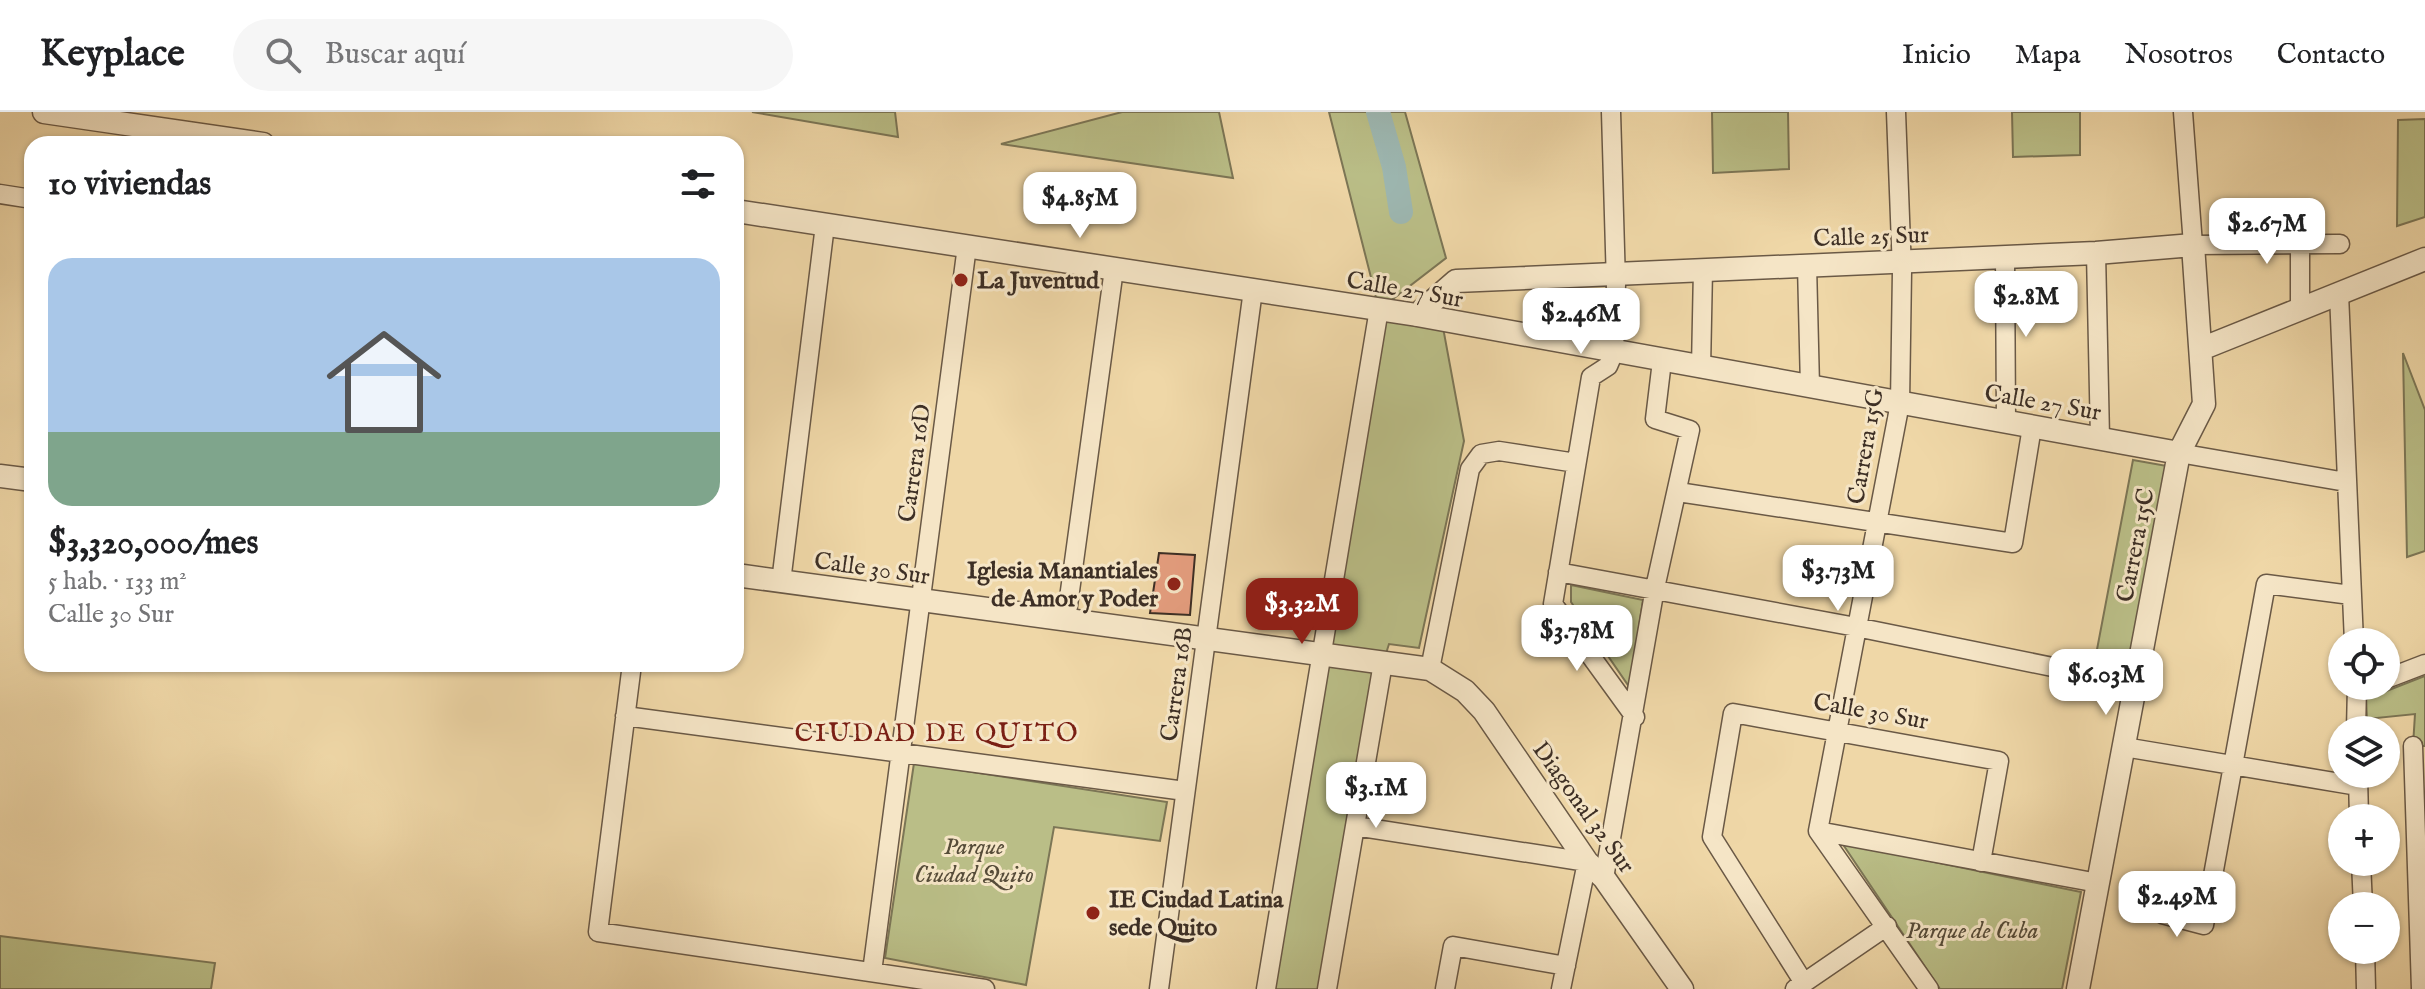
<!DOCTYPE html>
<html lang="es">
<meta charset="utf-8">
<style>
:root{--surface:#fff;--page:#f6f6f6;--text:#202124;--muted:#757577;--line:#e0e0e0;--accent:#8f2418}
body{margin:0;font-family:"IM FELL English",serif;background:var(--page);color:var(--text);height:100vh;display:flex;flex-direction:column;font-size:30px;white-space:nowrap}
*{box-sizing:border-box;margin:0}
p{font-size:26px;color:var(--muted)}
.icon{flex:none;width:44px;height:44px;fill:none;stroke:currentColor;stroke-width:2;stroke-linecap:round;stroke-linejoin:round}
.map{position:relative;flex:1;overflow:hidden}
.panel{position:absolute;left:24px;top:24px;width:720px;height:536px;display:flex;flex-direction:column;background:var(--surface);border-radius:24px;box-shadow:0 2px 6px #0004}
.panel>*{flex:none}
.buttons{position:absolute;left:2328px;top:516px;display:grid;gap:16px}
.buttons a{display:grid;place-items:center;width:72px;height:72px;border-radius:50%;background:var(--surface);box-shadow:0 2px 6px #0004;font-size:40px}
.price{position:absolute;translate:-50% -68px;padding:0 18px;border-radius:16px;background:#fff;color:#222;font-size:26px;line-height:52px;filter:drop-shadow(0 2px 4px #0008)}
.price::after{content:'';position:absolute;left:50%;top:48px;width:24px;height:18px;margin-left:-12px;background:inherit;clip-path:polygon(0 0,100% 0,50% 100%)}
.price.on{background:var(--accent);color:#fff}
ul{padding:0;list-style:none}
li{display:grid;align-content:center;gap:16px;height:424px;padding:0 24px}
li+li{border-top:2px solid var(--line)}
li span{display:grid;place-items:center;height:248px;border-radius:24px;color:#555}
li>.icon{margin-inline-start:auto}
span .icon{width:144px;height:144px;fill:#fffc;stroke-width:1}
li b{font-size:34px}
h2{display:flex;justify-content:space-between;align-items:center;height:96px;padding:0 24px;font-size:34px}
header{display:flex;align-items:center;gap:48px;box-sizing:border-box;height:112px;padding:0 40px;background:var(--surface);border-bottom:2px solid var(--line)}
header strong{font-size:38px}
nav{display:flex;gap:44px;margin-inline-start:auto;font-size:28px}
.search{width:560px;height:72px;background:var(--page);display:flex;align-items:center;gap:20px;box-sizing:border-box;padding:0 28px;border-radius:44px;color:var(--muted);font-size:30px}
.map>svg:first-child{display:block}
.green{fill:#babe87;stroke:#7c7656;stroke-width:2}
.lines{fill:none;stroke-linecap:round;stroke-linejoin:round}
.canal{stroke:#9db7b1;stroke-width:24}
.building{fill:#e49d7e;stroke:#3d2f25;stroke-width:2}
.minor-casing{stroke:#6a5946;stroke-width:21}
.tertiary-casing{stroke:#6a5946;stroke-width:25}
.minor{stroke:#f5e5c6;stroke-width:18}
.tertiary{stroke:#f5e5c6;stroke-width:22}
.poi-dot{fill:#8f2418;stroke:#f5e5c6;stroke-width:3}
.labels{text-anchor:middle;stroke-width:6;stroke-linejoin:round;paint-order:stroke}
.street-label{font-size:24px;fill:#3d2f25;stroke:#f5e5c6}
.poi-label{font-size:24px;font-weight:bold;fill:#3d2f25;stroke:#f5e5c6;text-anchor:start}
.park-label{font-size:24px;font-style:italic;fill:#564c39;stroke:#f5e5c6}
.neighbourhood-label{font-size:26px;letter-spacing:2px;fill:#7a1f14;stroke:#f5e5c6}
</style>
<header>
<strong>Keyplace</strong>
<div class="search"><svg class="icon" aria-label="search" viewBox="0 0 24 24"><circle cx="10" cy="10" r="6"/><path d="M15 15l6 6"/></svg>Buscar aquí</div>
<nav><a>Inicio</a><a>Mapa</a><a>Nosotros</a><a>Contacto</a></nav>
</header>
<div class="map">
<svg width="2425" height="877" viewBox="0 0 2425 877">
<rect width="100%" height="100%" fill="#efd7a7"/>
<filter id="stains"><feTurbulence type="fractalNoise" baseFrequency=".0025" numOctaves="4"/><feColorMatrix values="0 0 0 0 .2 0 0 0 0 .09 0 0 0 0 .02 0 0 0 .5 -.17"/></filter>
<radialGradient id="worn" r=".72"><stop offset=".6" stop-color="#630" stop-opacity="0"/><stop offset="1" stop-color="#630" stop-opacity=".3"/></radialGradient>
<!-- green -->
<path class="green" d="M752 0H895L898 25Z
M1122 0H1219L1233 66 1001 32Z
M1329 0H1405L1446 146 1380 197 1442 210 1464 329 1419 536 1389 532 1383 551 1327 877H1271L1379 197Z
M1712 0H1788L1789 57 1713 61Z
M2012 0H2080V43L2013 45Z
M2425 7V105L2397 114 2398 8Z
M2403 241 2425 298V439L2407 445Z
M2133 348 2167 354 2129 554 2095 548Z
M1571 473 1643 488 1630 576 1571 490Z
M2425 564V634H2413L2415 602 2367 607 2366 587Z
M914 651 1167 690 1160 729 1054 715 1026 873 885 846Z
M1842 731 2081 780 2062 877H1940Z
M0 824 215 851 211 877H0Z"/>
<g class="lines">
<!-- canal -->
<path class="canal" d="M1378 0 1394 55 1401 100"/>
</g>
<!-- building -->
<path class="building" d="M1159 441 1195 443 1190 503 1150 501Z"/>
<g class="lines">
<!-- minor casing -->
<g class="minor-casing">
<path id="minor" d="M1611 0 1616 172 1614 240 1608 254 1591 265 1553 492 1635 605
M2183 0 2193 133 2340 132
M0 82 32 87
M2096 141 2100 326
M2005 145 2006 310
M1807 153 1810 275
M2339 182 2354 530
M2300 198V133
M1701 256 1703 157
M2179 341 2346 370
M1678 380 2013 431 2032 315
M1558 460 1856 515 2136 572
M781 470 825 113
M1066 508 1114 157
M632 552 598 820 985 877
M1430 557 1470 357 1481 342 1499 339 1576 351
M2386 567 2425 552
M625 604 1185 679
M2356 618 2357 574
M2413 634 2421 877
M2124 635 2358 674
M2358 665 2359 706
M1355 714 1587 750 1561 877
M1818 719 1900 291 1902 159 1896 0
M1818 719 2098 771
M1818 719 1929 877
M2361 750 2363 794
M1604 766 1655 476 1690 318 1655 307 1662 249
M2162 802 2204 813 2266 472 2351 483
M2365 838 2366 877
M872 860 967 134
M1804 871 1712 725 1733 601 1999 649 1981 750
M1159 877 1253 178
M1266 877 1379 197
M1327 877 1383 551
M1445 877 1453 834 1566 854
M1795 877 1887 814"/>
</g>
<!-- tertiary casing -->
<g class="tertiary-casing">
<path id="tertiary" d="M44 0 263 32
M736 99 1417 203 2179 341
M1417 203 1456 169 2096 141 2193 133 2204 292 2179 341 2078 877
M2201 237 2425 147
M0 364 32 368
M736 463 1430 557 1465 579 1484 599 1587 750 1604 766 1682 877"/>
</g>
<!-- minor -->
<use href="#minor" class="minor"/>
<!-- tertiary -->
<use href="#tertiary" class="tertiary"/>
</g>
<!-- markers -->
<g class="poi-dot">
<circle cx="961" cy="168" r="8"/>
<circle cx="1174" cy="472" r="8"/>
<circle cx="1093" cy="801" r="8"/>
</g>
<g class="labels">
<!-- street labels -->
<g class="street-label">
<text transform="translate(1871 124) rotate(-2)" y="8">Calle 25 Sur</text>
<text transform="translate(1405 177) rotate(10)" y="8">Calle 27 Sur</text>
<text transform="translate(2043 290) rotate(10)" y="8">Calle 27 Sur</text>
<text transform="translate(1865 334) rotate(-80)" y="8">Carrera 15G</text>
<text transform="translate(914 351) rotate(-82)" y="8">Carrera 16D</text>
<text transform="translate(2135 433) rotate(-79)" y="8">Carrera 15C</text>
<text transform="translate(872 456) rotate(8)" y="8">Calle 30 Sur</text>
<text transform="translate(1176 572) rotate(-82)" y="8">Carrera 16B</text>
<text transform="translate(1871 599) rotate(10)" y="8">Calle 30 Sur</text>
<text transform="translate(1584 695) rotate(54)" y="8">Diagonal 32 Sur</text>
</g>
<!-- poi labels -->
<g class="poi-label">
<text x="977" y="176">La Juventud</text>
<text x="1158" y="466" text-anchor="end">Iglesia Manantiales<tspan x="1158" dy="28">de Amor y Poder</tspan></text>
<text x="1109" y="795">IE Ciudad Latina<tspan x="1109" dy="28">sede Quito</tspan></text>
</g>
<!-- park labels -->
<g class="park-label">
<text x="974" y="742">Parque<tspan x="974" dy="28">Ciudad Quito</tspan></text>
<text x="1972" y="826">Parque de Cuba</text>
</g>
<!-- neighbourhood labels -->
<g class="neighbourhood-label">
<text x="937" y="629">CIUDAD DE QUITO</text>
</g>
</g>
<rect width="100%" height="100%" filter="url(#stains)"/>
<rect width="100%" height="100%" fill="url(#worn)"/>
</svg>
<div class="buttons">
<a><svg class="icon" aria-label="locate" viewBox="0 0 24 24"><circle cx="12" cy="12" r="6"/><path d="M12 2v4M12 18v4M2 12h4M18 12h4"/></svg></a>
<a><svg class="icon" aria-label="layers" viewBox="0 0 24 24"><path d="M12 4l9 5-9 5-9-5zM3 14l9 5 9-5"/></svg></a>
<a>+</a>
<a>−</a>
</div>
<b class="price" style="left:1080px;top:128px">$4.85M</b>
<b class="price" style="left:2267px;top:154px">$2.67M</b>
<b class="price" style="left:2026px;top:227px">$2.8M</b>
<b class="price" style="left:1581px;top:244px">$2.46M</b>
<b class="price" style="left:1838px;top:501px">$3.73M</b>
<b class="price on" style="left:1302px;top:534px">$3.32M</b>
<b class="price" style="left:1577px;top:561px">$3.78M</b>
<b class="price" style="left:2106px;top:605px">$6.03M</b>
<b class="price" style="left:1376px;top:718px">$3.1M</b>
<b class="price" style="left:2177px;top:827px">$2.49M</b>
<section class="panel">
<h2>10 viviendas<svg class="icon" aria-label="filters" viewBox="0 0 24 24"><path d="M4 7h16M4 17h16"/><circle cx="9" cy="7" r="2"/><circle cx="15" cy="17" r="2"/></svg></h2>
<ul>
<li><span style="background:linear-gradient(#a9c7e8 70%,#7fa58c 0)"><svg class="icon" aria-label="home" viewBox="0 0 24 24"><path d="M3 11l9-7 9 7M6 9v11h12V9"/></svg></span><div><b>$3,320,000/mes</b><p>5 hab. · 133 m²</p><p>Calle 30 Sur</p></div></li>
</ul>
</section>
</div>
